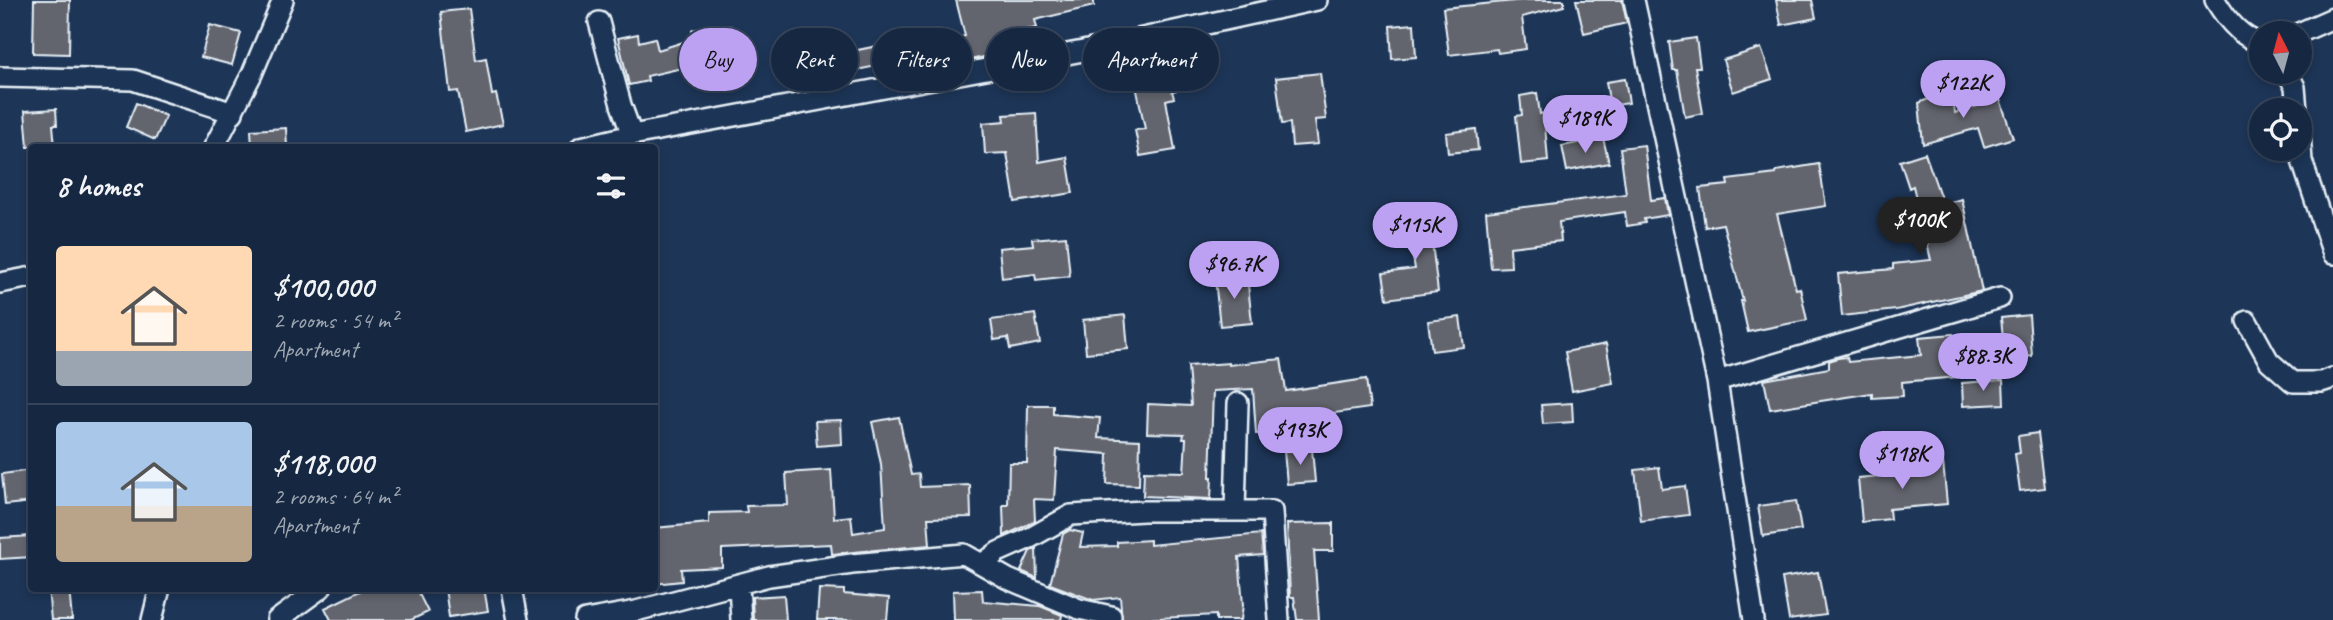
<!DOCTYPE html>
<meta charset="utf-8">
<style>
:root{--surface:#162841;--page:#23344c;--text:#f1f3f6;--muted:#9ea6b1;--line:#35445a;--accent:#bca0f2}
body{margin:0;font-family:Caveat,sans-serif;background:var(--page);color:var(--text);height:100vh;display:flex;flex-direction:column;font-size:26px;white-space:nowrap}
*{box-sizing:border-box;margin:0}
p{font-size:23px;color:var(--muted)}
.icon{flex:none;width:38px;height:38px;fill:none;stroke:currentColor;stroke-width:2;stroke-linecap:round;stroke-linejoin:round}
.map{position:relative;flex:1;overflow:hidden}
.panel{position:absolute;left:28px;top:144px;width:630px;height:448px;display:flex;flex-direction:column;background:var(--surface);border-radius:7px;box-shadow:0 4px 10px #0003,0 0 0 2px var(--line)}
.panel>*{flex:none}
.guide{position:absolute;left:679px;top:28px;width:665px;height:63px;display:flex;gap:14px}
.needle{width:46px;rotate:354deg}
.tools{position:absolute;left:2249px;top:21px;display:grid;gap:14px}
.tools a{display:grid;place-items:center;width:63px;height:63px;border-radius:50%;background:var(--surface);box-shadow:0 4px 10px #0003,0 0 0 2px var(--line);font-size:35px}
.price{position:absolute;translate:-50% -60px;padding:0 16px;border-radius:24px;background:var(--accent);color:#111;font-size:23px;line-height:46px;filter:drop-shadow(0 2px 4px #0008)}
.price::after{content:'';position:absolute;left:50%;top:42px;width:21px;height:16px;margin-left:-10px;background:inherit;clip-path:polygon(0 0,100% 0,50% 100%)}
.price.active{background:#222;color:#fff}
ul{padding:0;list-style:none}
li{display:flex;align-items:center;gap:21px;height:175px;padding:0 28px}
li+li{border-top:2px solid var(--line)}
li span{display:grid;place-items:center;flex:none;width:196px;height:140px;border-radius:7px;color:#555}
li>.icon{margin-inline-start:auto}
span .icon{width:84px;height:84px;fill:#fffc;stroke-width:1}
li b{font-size:30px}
h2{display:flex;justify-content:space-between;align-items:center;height:84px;padding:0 28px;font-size:30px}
.pill{padding:0 24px;border-radius:32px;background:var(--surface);box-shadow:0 4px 10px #0003,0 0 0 2px var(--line);font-size:24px;line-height:63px}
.pill.active{background:var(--accent);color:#111}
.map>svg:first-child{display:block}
.building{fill:#64656e;stroke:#e8f1f8;stroke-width:2}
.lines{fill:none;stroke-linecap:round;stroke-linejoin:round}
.minor-casing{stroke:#e8f1f8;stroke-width:24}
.minor{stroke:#1d3557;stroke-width:19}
</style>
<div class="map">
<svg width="2333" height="620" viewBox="0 0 2333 620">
<rect width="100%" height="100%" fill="#1d3557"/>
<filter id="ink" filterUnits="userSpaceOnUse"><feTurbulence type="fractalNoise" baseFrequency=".0143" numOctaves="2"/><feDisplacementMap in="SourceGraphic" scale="14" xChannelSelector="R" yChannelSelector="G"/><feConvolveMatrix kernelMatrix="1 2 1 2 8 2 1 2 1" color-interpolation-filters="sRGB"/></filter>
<g filter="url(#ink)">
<!-- building -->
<path class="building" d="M34 0H70L69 54 33 53Z
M956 0H1094V6L1035 20 1037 28 1008 33 1012 51 970 60 969 55 936 64 931 46 965 36Z
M1525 0H1564V6L1522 17 1526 49 1498 53 1497 49 1449 55 1443 8Z
M1576 0H1622L1627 23 1584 33Z
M1776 0H1812L1816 18 1781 25Z
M469 9 476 60 486 58 492 95 496 94 503 124 466 132 458 91 450 92 441 12Z
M1414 24 1416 57 1392 59 1390 26Z
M210 25 241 33 232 65 201 57Z
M731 26 735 72 697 76 696 69 692 70 691 66 647 76 648 81 629 85 618 38 638 34 639 42 655 38 658 50 693 39 692 30Z
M1696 38 1700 67H1695L1703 113 1685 117 1677 70H1673L1669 42Z
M892 43 896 62 847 72 848 77 807 85 801 52 842 45 843 53Z
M1761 48 1772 79 1733 92 1723 60Z
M1200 62 1204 85 1172 91 1174 98 1166 100 1175 150 1140 156 1135 130 1145 129 1133 71 1167 64 1168 68Z
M1320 73 1326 119 1315 120 1318 144 1292 146 1290 123 1282 124 1276 78Z
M1625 79 1629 103 1610 106 1606 82Z
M1952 89 1955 113 2000 99 2013 138 1984 147 1978 128 1923 144 1919 103Z
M1537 93 1540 114 1544 113 1548 161 1521 164 1516 116 1522 115 1520 96Z
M136 103 166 116 155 140 126 127Z
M56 109 57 125H53L55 147H28L25 111Z
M1036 113 1039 162 1067 157 1073 193 1015 202 1007 153 985 154 983 123 1005 121 1004 115Z
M286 128 287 147H252L251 130Z
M1476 129 1478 150 1448 153 1446 133Z
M1603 138 1609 163 1567 171 1562 146Z
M1644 145 1651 200 1665 198 1668 215 1644 219 1645 223 1627 226 1625 212 1559 222 1561 241 1510 247 1511 267 1491 268 1486 212 1626 194 1620 148Z
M1925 153 1943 204 1962 199 1982 291 1896 310 1842 316 1838 274 1893 269V264L1931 260 1913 186 1909 188 1900 161Z
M1819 164 1826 206 1777 214 1796 289 1800 288 1807 320 1748 332 1741 301H1743L1723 224 1705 227 1700 188 1728 185 1727 180 1776 174V171Z
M1428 210 1438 292 1387 299 1383 273 1415 269 1406 214Z
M1066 236 1070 276 1036 280 1035 274 1002 278 999 248 1033 245 1032 239Z
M1247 275 1252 323 1220 326 1215 279Z
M1035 314 1040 343 1010 349 1008 338 994 340 991 320Z
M1125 315 1128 349 1086 353 1083 320Z
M2029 315 2032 356 2005 358 2001 318Z
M1460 317 1464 347 1432 351 1428 321Z
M1953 334 1957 377 1902 382 1903 396 1872 398V393L1770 409 1764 380 1829 368V361L1838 358 1847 357 1848 362 1921 355 1919 337Z
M1606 344 1613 383 1572 391 1565 352Z
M1281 359 1286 391 1366 379 1370 408 1292 419 1293 432 1256 434 1253 389 1213 391 1210 477H1212L1211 499 1143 496 1144 471 1184 472 1186 439H1183L1184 434 1147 433 1148 404 1191 406 1188 366 1229 363V365Z
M2003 380 2004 404 1963 406 1962 383Z
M1572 403 1573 422 1543 424 1541 405Z
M1028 405H1053V414L1100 418 1098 438 1140 440 1139 485 1107 484 1108 454 1057 450 1054 500 1034 499 1035 521 1004 536 1003 505H1008L1009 463H1027Z
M899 417 911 475 919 474 920 487 970 485 971 517 928 518 930 545 832 554 831 544 722 549V567L681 569 682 581 654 584V528L709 523V513L747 512 746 506 788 505 786 473 831 470 834 518 851 516 853 533 885 528 881 464 872 422Z
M841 420 842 444 817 446 815 421Z
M2038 433 2045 488 2020 491 2015 454 2020 453 2018 436Z
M1312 449 1315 482 1287 484 1284 451Z
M1943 462 1947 504 1889 509 1890 519 1862 522 1858 478 1901 474V466Z
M1659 467 1662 489 1685 486 1689 515 1641 521 1635 470Z
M32 470V502L5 505 2 474Z
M1796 501 1801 530 1763 536 1758 506Z
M1333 523V551H1314L1319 620H1297L1294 597H1290L1287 524Z
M1070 530 1083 533 1080 547 1117 546V542L1150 540V545L1261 534 1263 555 1239 557 1243 605 1241 620H1216V615L1122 620 1120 597 1093 600 1050 584 1063 534Z
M32 536V557L0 559V538Z
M1036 549 1037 578 1021 571 1030 551Z
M1818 572 1826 615 1789 620 1782 578Z
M48 588H69L72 620H51Z
M366 588H416L428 612 411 620H331L325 608Z
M445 588H484L488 611 449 617Z
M819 589 844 590V594L889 598 887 620H817Z
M982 590 983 601 1040 606 1062 615 1061 620H954L953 591Z
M784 595 786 620H753L752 597Z"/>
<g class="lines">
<!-- minor casing -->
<g class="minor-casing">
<path id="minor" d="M1634 0 1717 381 1754 620
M2215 0C2225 17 2241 38 2261 43
M599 22 621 105 632 135
M2299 33 2333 18
M2287 72 2295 87 2297 110
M0 77 133 80 233 113
M2300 134 2302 161 2333 254
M214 147 252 74 283 0
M581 147 632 135 1083 51 1317 0
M0 283 32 277
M2247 321 2269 361 2293 382H2321L2333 378
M1717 381 2000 298
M1235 511 1238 403
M982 564 998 552 1030 538 1071 515 1144 511H1272L1279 620
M739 585 741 620
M512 588 518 620
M152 620 160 588
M277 620 321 588
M585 620 636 611 769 576 852 564 964 554 1008 579 1079 609 1111 616"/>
</g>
<!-- minor -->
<use href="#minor" class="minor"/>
</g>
</g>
</svg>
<div class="tools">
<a><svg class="needle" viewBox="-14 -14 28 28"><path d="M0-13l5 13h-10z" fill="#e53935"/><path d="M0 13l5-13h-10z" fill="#9ea6b1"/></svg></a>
<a><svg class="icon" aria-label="locate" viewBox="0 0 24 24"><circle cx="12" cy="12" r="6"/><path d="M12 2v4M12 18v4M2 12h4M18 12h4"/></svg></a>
</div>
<b class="price" style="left:1963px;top:120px">$122K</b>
<b class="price" style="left:1585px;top:155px">$189K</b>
<b class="price active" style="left:1920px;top:257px">$100K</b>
<b class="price" style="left:1415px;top:262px">$115K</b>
<b class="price" style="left:1234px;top:301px">$96.7K</b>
<b class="price" style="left:1983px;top:393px">$88.3K</b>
<b class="price" style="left:1300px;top:467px">$193K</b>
<b class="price" style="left:1902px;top:491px">$118K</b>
<div class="guide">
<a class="pill active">Buy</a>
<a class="pill">Rent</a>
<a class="pill">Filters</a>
<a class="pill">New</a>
<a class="pill">Apartment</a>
</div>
<section class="panel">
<h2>8 homes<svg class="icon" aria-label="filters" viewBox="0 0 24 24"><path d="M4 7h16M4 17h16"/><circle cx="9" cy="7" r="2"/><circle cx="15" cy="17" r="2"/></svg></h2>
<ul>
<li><span style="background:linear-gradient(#ffd9b3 75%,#9aa5b1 0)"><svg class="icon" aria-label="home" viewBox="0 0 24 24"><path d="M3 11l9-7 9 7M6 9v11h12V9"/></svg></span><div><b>$100,000</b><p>2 rooms · 54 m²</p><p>Apartment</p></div></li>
<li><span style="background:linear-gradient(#a9c7e8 60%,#b9a48a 0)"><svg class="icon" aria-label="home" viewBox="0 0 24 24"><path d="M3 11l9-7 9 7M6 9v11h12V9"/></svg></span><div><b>$118,000</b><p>2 rooms · 64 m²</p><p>Apartment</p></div></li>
</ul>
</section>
</div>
